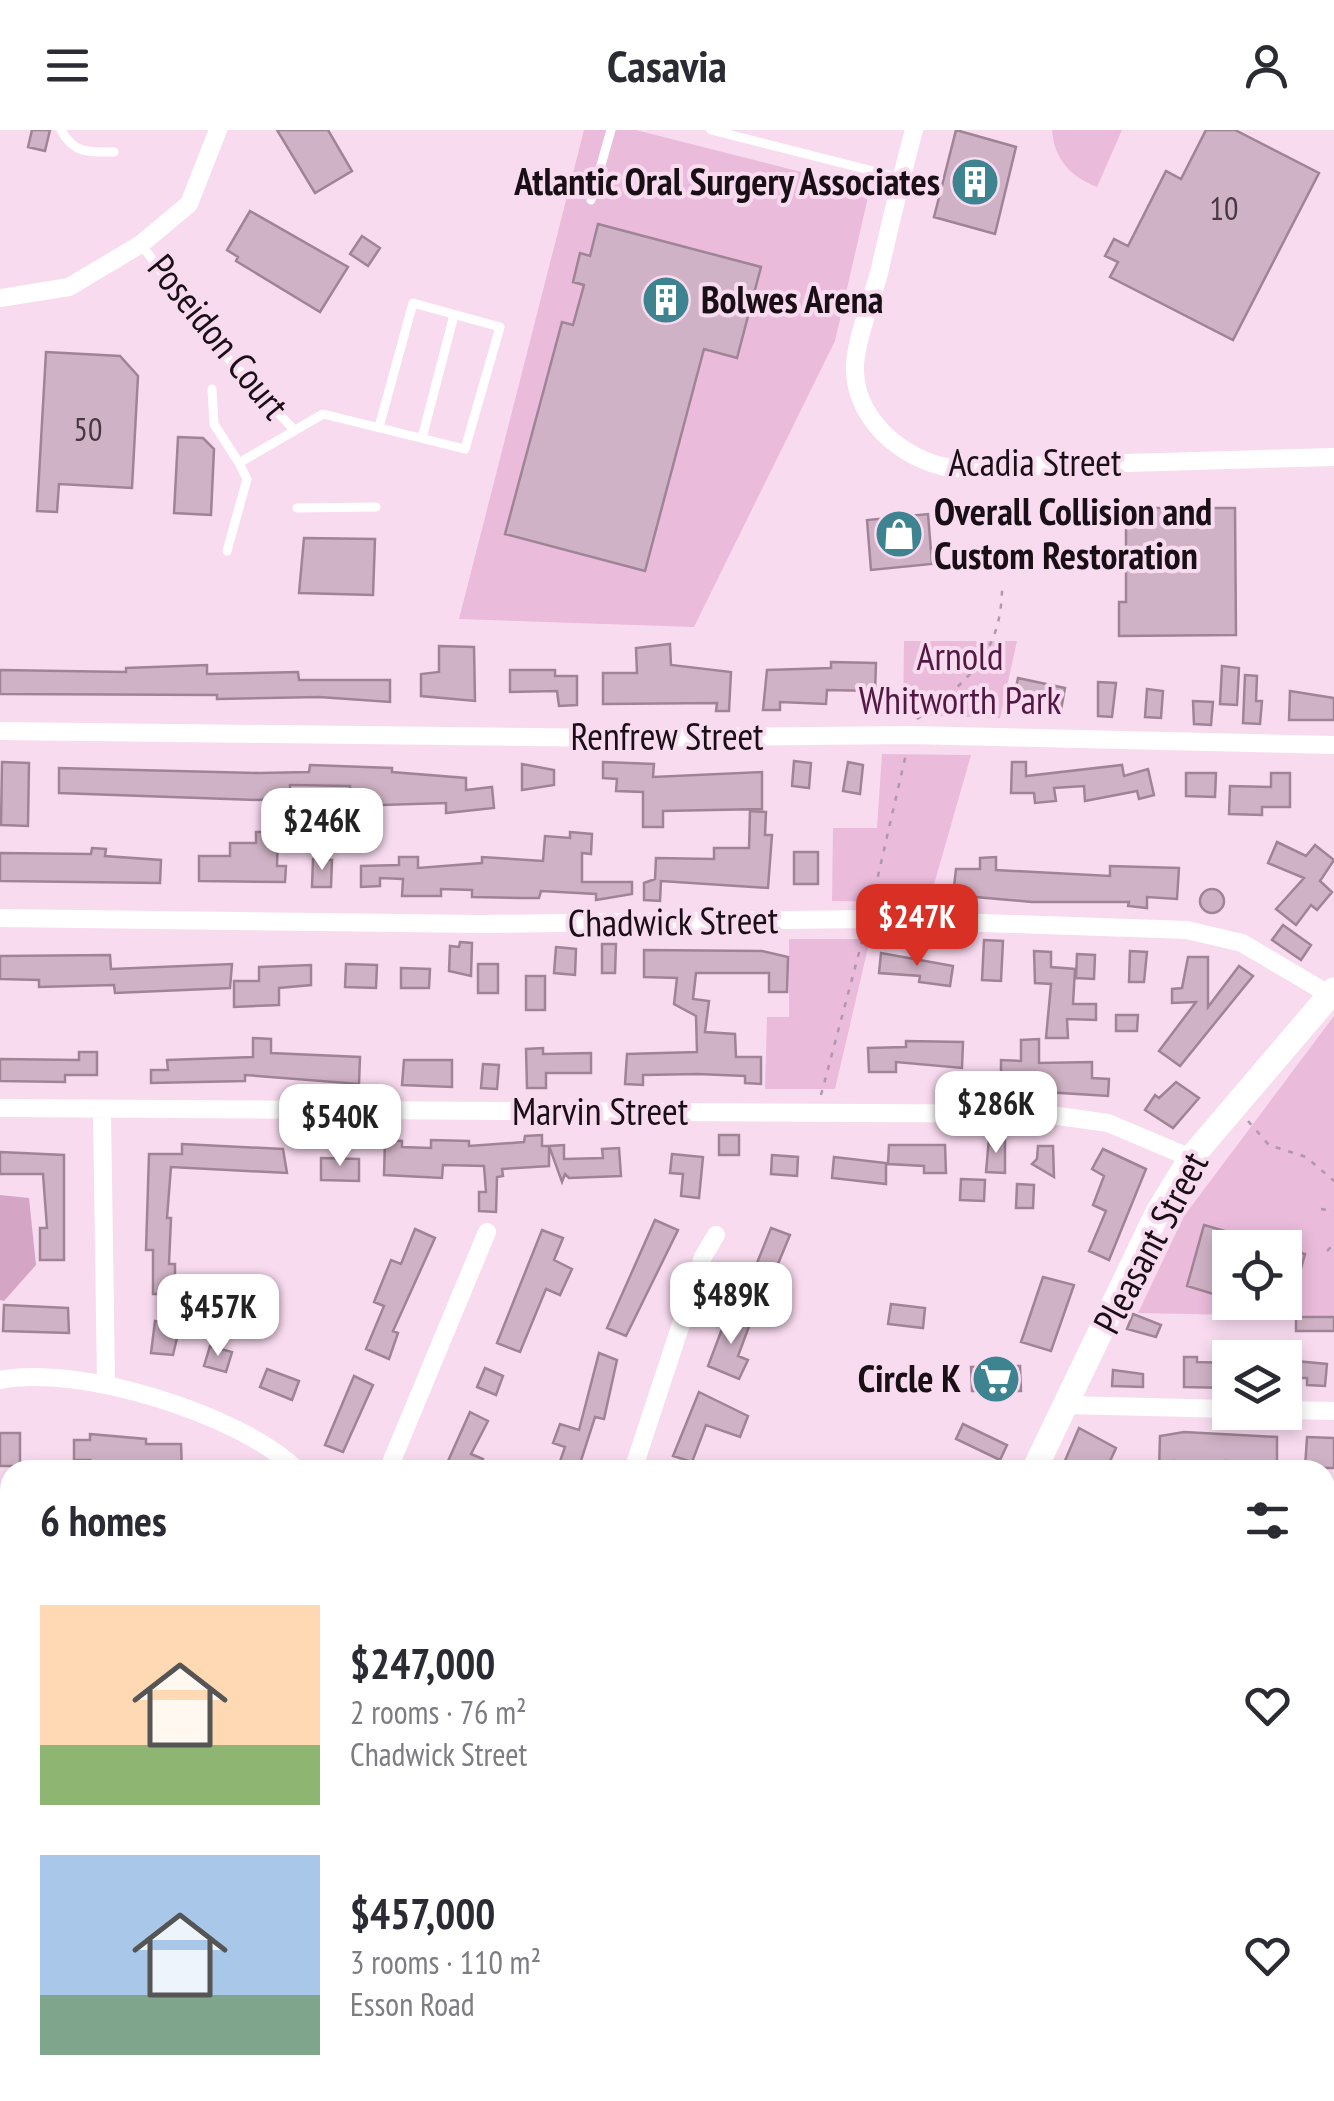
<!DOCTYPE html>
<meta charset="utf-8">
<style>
:root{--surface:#fff;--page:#f7f7f7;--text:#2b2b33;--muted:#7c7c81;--accent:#d93025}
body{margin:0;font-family:"PT Sans Narrow",sans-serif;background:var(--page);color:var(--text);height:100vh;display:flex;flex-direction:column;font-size:38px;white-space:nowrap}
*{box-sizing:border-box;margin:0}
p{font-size:32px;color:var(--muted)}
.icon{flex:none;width:55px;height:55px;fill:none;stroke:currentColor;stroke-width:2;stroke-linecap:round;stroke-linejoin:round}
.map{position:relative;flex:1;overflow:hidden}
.sheet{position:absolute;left:0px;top:1330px;width:1335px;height:642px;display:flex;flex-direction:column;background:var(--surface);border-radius:30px 30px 0 0;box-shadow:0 5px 15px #0003}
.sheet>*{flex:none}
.tools{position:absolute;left:1212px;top:1100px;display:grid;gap:20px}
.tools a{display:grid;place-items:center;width:90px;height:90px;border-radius:0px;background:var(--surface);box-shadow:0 5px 15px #0003;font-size:50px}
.price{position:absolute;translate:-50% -85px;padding:0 22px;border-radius:20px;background:#fff;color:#222;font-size:32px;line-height:65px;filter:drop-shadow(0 2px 5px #0008)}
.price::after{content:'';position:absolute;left:50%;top:60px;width:30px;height:22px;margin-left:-15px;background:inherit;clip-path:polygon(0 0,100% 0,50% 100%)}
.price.active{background:var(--accent);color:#fff}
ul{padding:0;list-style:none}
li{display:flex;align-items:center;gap:30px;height:250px;padding:0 40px}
li span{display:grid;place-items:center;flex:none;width:280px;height:200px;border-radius:0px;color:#555}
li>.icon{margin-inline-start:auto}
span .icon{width:120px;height:120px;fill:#fffc;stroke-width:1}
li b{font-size:42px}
h2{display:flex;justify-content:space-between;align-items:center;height:120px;padding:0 40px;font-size:42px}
header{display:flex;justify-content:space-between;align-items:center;height:130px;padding:0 40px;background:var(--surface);font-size:45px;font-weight:700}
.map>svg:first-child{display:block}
.green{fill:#eabbdb;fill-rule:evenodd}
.forest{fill:#d4a5c5}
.building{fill:#cfb2c5;stroke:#9f8496;stroke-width:2.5}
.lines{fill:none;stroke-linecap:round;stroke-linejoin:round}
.path{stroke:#af98a8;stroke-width:2.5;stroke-dasharray:5 8;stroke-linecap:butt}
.service{stroke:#fff;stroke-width:9}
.minor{stroke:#fff;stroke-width:18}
.tertiary{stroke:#fff;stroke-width:20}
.secondary{stroke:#fff;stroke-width:25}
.labels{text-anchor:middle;stroke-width:8;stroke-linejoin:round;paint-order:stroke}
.number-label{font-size:32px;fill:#463842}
.poi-label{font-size:38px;font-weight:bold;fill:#190f16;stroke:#f9dbf0;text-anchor:end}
.street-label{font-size:38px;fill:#190f16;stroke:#f9dbf0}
.park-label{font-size:38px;fill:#511944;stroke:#f9dbf0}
</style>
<header><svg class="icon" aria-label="menu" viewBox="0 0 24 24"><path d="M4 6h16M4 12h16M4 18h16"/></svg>Casavia<svg class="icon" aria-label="person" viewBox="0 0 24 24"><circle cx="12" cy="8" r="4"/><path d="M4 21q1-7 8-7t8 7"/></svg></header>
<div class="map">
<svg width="1334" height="1971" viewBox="0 0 1334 1971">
<rect width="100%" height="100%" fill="#f9dbf0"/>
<!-- green -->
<path class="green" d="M584 0H636L860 57 868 67 835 211 694 497 459 489Z
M1052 0H1122L1097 57C1071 47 1054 29 1052 0Z
M904 511H1017L1000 588 903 585Z
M882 624 971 625 929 772 832 771 833 698H877Z
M789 809H870L835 959H765L767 887H789Z
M1334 886V1187L1138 1183 1184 1086ZM1230 1118H1285V1172H1230Z
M1325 1556 1334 1557V1661H1325Z
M1334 1826V1971H1272L1276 1963 1325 1962V1868Z"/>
<!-- forest -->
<path class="forest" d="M0 1065 29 1068 36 1135 4 1171 0 1170Z
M0 1358H10V1469L0 1472Z"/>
<!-- building -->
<path class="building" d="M32 0H50L45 21 28 17Z
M277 0H328L352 41 315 63Z
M956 0 1016 17 995 104 934 87Z
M1206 0H1235L1319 43 1233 210 1110 147 1118 132 1105 126 1114 109 1128 116 1166 41 1181 49Z
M250 81 348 137 320 182 236 131 238 127 227 120Z
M598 94 761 137 737 228 704 219 645 441 505 404 562 192 573 195 584 155 573 152 580 123 590 126Z
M362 106 380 118 368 136 350 124Z
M46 222 120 226 138 246 132 358 59 354 57 382 37 381Z
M178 307 203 308 214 319 211 385 174 383Z
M1126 378H1235L1236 505 1119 506V472H1126Z
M928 384 932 434 871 440 867 390Z
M304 408 375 409 373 465 299 463Z
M670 514 671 535 731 542 729 581H716L717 573 603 574V543H637L636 518Z
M439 516 474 517 475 571 421 566V544L439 542Z
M831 532 876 533 875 561 827 560 826 574 780 572V580H763L767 540 831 538Z
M207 535V544L298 542 299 550H390V572L319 567 217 569V565L0 564V540L126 542V538Z
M1222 536 1239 538 1237 575 1220 574Z
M510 540H555V546H577V575L559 576 557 561 510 562Z
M1245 545 1257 546 1256 571H1262L1260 594 1243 593Z
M1018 548 1065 558 1061 580 1012 575Z
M1098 552 1116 553 1112 587 1098 586Z
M1147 559 1163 561 1161 588 1145 587Z
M1290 561 1334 568V590H1289Z
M1193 571 1213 572 1211 595 1194 594Z
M794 631 811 633 809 658 792 656Z
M2 632 29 633 28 696 1 695Z
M603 632 654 634 653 647 762 642V679L663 681V697H643V662L616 661 617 649 603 648Z
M848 632 863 635 860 664 843 661Z
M1012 632H1026V646L1122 635 1124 646 1148 639 1154 665 1139 669 1137 661 1085 671 1084 656 1054 658 1056 671 1035 673 1034 663H1011Z
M522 634 554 640V655L522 660Z
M310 635 392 638V642L466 648V660L492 657 494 678 446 683V673L350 676V656L290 655V667L259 670 59 663V638L259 643 309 642Z
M1186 643H1216L1215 667 1186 666Z
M1271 643H1290V677H1262V685L1229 684 1230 656 1271 657Z
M750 681 766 682 765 705H772L768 758 661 751 660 771 644 770V753L655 749 656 728 714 729V718H749Z
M256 702H278L277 736H286L285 752 199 751V726H230V713H256Z
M570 702 592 704 591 724 582 723V752H632V764L596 770V764L541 761 539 768H521L472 767V760L441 759V766H402L403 749 380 748V756L361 757V736L399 735V727H418V738L482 733V727L543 731 545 706 570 708Z
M1277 712 1306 726 1315 715 1334 730 1320 751 1332 762 1317 780 1311 775 1296 795 1276 779 1304 748 1268 733Z
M92 718 106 719 105 726 161 730 160 753 0 751V723L91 724Z
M794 722H818V754H794Z
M996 727V740L1110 746V736L1179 738 1177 769 1147 767V778L1128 776 1129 772H1032L953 765 956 739H980V728Z
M313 729 332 730 331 757H312Z
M1200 771a12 12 0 1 1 24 0a12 12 0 1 1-24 0Z
M1283 795 1311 815 1301 830 1272 810Z
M984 810 1003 811 1001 851 982 850Z
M460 812 472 813 471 846 449 841 450 816 459 817Z
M602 814H616L615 843H602Z
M556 817 576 819 575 845 554 843Z
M644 820 762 821 788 827 787 862H769V843H696L693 869 709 871 705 902 735 904 736 927H761V954L745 953V946L698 944 643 945V955L625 954 627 924 697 922 696 886 674 874 677 848 644 847Z
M1034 821 1051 822V837L1075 839 1073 874H1096V890L1067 889 1068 908H1046L1051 854 1035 853Z
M1130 821 1147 822 1144 852H1129Z
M881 823 953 836 950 856 919 852 920 846 879 843Z
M1077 824 1095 825 1094 849 1076 848Z
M110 825 111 839 232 834 230 858 115 863 114 855 39 857V850L0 849V826Z
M1188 827H1208V877L1239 836 1253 846 1180 936 1159 921 1196 872 1172 873V859L1182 858Z
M346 834 377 835 376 858 345 857Z
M478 834H498V863H478Z
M311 835V855L279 858V875L234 877V851H259V837Z
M401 838 430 839 429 858H401Z
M526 846H545V880H526Z
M1116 885H1138L1137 901H1116Z
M253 908 271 909V923L360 927 359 954 245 945V951L151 953V940H168L167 930 253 927Z
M1039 909V933L1092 932V948L1109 949 1108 966 1045 962V946H1019L1018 957 1001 956V930L1021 931V910Z
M906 911 963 912 962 938 896 932V942H869L868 918 906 917Z
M543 918V924L591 923V943H546V958H527L526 919Z
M79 922H97V945H65V952L0 951V929L79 930Z
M404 930H452V957L402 955Z
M483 934 499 935 497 959 481 958Z
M1176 952 1199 968 1173 998 1145 980 1155 965 1159 968Z
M542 1005V1016H549V1036L502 1039 503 1046 497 1047 496 1082 479 1081V1062H486L484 1036 443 1035 442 1048 384 1045 385 1010 402 1011V1017L431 1018V1010L469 1011V1016L524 1012 525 1006Z
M719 1005H739V1025H719Z
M989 1008H1005V1043L986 1042Z
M182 1014 283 1019 287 1043 171 1037 167 1088H171L169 1134H175V1164H153V1120H146L149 1024H182Z
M564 1015V1029L603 1028 602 1019 619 1018 621 1046 569 1048 565 1044 562 1052 549 1016Z
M889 1015H945L946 1043H924V1036L888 1034Z
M1038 1016H1053L1054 1047 1032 1034 1037 1029Z
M1103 1019 1146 1039 1109 1130 1089 1121 1106 1081 1093 1075 1104 1046 1092 1039Z
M0 1022 64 1025V1130H40V1098H47L43 1044H0Z
M672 1024 703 1027 699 1068 681 1066 683 1044 670 1043Z
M772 1025 798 1027 797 1046 771 1044Z
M834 1027 886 1033V1054L832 1048Z
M321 1028 359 1029V1051L321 1050Z
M961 1049 985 1050 984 1071 960 1070Z
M1017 1054 1034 1055 1033 1078H1016Z
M655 1090 678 1100 626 1206 607 1198Z
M1204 1095 1270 1114 1269 1118H1230V1169L1187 1156Z
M771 1098 790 1105 763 1170 745 1163Z
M415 1099 435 1108 393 1201 398 1203 389 1229 366 1219 384 1176 374 1172 391 1130 401 1134Z
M542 1100 563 1108 554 1130 572 1139 560 1165 546 1159 520 1222 497 1213Z
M1285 1118 1305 1124 1289 1181 1285 1180Z
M1043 1147 1074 1155 1051 1221 1021 1212Z
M891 1174 925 1178 923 1198 888 1194Z
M4 1175 68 1178 69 1203 3 1201Z
M728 1183 751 1191 738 1226 748 1230 739 1249 708 1236Z
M1133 1184 1161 1195 1156 1207 1127 1199Z
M1296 1187H1334V1201H1296Z
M155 1191 180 1195 173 1225 151 1223Z
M210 1216 232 1222 226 1242 204 1236Z
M599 1223 617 1230 604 1289 595 1287 578 1340H557L565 1317 553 1313 560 1294 579 1300Z
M1184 1227H1197V1232L1230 1233V1258L1184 1257Z
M1285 1230 1327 1234 1325 1256 1307 1255V1248H1285Z
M1020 1236 1021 1261H972L971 1237Z
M485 1238 503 1246 496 1265 477 1257Z
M267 1239 299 1251 292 1270 260 1257Z
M1113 1240 1143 1244V1257L1112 1256Z
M354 1246 373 1255 343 1322 325 1315Z
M699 1262 748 1286 740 1307 706 1295 692 1332 673 1326Z
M470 1282 488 1291 471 1324 483 1329 479 1340H444Z
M963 1294 1007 1315 1000 1330 956 1309Z
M1079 1298 1116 1318 1106 1340H1061Z
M1184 1302 1277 1307V1333L1259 1337V1333L1225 1331 1222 1338 1174 1331V1340H1159L1160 1306Z
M0 1303H20V1336H0Z
M90 1304 146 1309V1314H181L182 1340H90V1330H74V1310H90Z
M1307 1307 1334 1308V1338H1305Z"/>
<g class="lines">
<!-- path -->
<path class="path" d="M917 589C969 551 1003 521 1002 454
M872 772 906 624
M821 965 864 804
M1248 991 1269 1015 1306 1027 1334 1051
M1321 1079 1334 1081
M1327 1121 1334 1114
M1325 1617 1334 1606
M1317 1962 1319 1971"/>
<!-- service -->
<path class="service" d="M61 0C74 24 89 22 114 22
M711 0 901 48
M591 70 611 0
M141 114 212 211 294 300
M212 259 214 294 239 333
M422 308 454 185
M297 378 376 377
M227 421 247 349 239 333 323 284 465 319 500 197 413 173 379 297"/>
<!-- minor -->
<path class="minor" d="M914 0C901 48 890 95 879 143 871 172 858 204 855 233 852 288 902 330 951 338L1334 327
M0 168 69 157 141 114 189 74 218 0
M0 601 621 608 910 605 1334 615
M0 788 481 794 868 789 1187 800 1242 813 1330 865
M0 978 1044 984 1108 993 1191 1028
M102 982 106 1252
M0 1250C78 1234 240 1284 297 1340
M1066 1275 1230 1279
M1285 1280 1334 1281
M388 1340 487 1102
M633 1340 703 1127 716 1105
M1325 1479H1334
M0 1545H10
M266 1962V1971
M469 1962 489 1971
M112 1971V1962
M950 1971 953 1962
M1153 1971 1156 1962"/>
<!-- tertiary -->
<path class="tertiary" d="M0 1760 10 1757"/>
<!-- secondary -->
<path class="secondary" d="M1034 1340 1158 1082 1191 1028 1334 860
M751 1971 753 1962"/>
</g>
<!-- icons -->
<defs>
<g id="building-disc" transform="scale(2.5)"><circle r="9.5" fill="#3e8490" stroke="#f9dbf0"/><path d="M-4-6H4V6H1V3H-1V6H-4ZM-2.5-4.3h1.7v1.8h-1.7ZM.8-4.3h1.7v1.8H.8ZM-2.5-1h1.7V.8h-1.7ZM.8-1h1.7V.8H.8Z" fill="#fff"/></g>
<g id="shop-disc" transform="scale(2.5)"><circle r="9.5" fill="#3e8490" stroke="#f9dbf0"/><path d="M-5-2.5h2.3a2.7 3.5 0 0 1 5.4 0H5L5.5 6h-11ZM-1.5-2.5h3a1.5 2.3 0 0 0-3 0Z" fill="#fff"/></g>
<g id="supermarket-disc" transform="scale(2.5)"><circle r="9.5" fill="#3e8490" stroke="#f9dbf0"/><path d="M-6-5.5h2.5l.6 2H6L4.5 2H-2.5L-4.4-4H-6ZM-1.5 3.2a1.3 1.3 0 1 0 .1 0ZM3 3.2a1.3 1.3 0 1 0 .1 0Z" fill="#fff"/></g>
</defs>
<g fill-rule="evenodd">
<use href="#building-disc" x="975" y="52"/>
<use href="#building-disc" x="666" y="170"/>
<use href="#shop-disc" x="899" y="404"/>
<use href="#supermarket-disc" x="996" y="1249"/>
</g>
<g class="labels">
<!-- number labels -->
<g class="number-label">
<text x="1224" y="90">10</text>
<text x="88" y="311">50</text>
</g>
<!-- poi labels -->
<g class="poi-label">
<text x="940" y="65">Atlantic Oral Surgery Associates</text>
<text x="701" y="183" text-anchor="start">Bolwes Arena</text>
<text x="934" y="395" text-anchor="start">Overall Collision and<tspan x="934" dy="44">Custom Restoration</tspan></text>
<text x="961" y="1262">Circle K</text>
</g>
<!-- street labels -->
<g class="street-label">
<text transform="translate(218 207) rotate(51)" y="13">Poseidon Court</text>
<text x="1035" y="346">Acadia Street</text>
<text x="667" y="620">Renfrew Street</text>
<text transform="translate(673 792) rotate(-1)" y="13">Chadwick Street</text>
<text x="600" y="995">Marvin Street</text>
<text transform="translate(1151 1113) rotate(-62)" y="13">Pleasant Street</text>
</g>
<!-- park labels -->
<g class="park-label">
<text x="960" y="540">Arnold<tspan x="960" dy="44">Whitworth Park</tspan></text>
</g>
</g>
</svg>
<div class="tools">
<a><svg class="icon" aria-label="locate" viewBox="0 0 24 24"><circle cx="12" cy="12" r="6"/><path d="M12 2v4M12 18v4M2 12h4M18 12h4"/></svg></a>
<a><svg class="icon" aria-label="layers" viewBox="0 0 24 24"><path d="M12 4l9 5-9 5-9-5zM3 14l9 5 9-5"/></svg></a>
</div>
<b class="price" style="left:322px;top:743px">$246K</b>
<b class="price active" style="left:917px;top:839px">$247K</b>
<b class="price" style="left:996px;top:1026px">$286K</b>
<b class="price" style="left:340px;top:1039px">$540K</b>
<b class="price" style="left:731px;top:1217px">$489K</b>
<b class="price" style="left:218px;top:1229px">$457K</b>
<section class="sheet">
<h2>6 homes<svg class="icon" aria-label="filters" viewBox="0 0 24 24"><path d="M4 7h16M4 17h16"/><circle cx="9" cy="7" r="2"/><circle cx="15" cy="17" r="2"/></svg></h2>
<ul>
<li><span style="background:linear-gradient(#ffd9b3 70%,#8fb573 0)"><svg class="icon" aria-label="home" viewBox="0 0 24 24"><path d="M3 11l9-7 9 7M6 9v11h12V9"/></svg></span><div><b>$247,000</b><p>2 rooms · 76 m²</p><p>Chadwick Street</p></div><svg class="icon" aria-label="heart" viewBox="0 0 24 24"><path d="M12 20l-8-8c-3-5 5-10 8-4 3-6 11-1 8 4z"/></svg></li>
<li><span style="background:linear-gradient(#a9c7e8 70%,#7fa58c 0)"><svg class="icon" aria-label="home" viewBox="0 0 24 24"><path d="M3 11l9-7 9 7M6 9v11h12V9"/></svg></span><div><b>$457,000</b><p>3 rooms · 110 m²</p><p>Esson Road</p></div><svg class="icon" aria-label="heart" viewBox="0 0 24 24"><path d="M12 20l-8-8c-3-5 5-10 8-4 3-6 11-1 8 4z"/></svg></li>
</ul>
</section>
</div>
